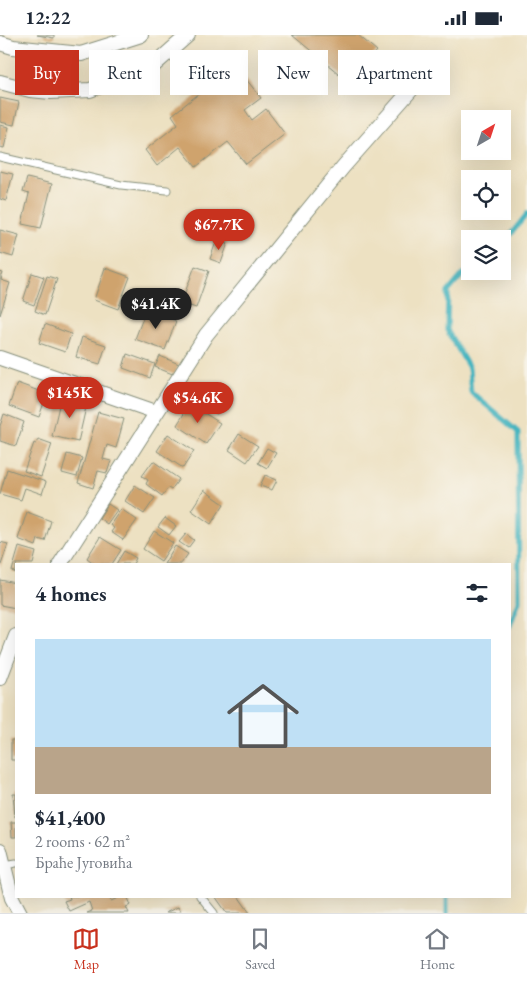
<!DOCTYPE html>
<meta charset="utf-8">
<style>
:root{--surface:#fff;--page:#f2f2f3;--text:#1f2937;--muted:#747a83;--line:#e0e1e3;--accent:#c8321e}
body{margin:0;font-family:"EB Garamond",serif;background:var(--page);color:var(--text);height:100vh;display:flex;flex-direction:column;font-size:19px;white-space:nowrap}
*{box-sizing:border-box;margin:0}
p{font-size:16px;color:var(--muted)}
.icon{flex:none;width:28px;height:28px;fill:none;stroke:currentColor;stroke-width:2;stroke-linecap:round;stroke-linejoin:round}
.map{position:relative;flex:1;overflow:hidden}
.panel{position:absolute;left:15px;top:528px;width:496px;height:335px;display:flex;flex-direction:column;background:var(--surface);border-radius:0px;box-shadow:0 5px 20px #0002}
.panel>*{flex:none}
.top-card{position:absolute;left:15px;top:15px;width:498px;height:45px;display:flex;gap:10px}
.needle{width:32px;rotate:39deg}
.fabs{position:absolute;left:461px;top:75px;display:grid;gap:10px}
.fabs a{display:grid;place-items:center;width:50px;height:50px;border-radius:0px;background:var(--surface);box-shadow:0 5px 20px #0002;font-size:25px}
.price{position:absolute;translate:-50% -42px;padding:0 11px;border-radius:18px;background:var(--accent);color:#fff;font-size:16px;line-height:32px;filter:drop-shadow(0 1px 2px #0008)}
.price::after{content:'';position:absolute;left:50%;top:30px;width:15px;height:11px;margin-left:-8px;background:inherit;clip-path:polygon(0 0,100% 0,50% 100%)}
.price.selected{background:#222;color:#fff}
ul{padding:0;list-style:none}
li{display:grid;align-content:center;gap:10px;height:265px;padding:0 20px}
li+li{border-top:1px solid var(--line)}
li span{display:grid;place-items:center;height:155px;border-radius:0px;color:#555}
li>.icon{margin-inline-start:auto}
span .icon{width:90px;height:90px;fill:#fffc;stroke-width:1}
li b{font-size:21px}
h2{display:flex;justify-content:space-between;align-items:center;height:60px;padding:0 20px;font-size:21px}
.pill{padding:0 18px;border-radius:0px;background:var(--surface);box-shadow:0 5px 20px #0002;font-size:18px;line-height:45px}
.pill.selected{background:var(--accent);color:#fff}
.status{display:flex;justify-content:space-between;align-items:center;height:35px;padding:0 25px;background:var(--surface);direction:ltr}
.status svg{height:14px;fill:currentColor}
.tab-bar{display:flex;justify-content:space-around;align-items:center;height:70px;border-top:1px solid var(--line);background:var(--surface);font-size:14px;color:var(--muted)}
.tab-bar a{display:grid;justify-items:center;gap:2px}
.tab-bar .selected{color:var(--accent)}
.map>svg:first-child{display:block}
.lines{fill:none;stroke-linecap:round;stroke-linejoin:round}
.stream{stroke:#47b5c0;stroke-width:5}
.building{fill:#cfa36d}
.service-casing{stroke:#868f7b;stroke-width:9}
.minor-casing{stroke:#868f7b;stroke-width:16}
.service{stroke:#fff;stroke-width:7}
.minor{stroke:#fff;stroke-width:14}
</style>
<div class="status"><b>12:22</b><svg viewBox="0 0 49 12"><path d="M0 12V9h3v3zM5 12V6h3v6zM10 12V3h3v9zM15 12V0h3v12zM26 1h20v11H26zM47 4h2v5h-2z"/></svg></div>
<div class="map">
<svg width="527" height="878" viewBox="0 0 527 878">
<rect width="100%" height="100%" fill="#f7f3e8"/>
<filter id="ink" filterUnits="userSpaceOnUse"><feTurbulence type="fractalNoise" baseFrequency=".02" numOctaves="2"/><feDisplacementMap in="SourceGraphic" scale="10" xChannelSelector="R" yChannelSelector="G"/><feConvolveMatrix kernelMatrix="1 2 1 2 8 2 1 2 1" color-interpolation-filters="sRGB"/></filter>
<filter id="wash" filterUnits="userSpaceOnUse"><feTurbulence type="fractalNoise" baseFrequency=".0096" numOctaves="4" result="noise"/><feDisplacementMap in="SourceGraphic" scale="20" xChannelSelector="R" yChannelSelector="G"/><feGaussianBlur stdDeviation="1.12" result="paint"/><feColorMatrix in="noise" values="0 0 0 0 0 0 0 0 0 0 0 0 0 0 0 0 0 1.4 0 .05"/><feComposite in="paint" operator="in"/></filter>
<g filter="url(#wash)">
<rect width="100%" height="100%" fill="#ede1c2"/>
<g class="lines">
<!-- stream -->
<path class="stream" d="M502 210 527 179
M470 236 464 238 448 257 447 295 469 333 471 357 518 397 519 566 510 591
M447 878V861"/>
</g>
<g id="blocks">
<!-- building -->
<path class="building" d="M37 0H54V3Z
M292 0H358L377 16 350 48Z
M225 38 232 47 242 39 261 63 245 75 252 85 266 74 285 99 246 129 228 107 196 132 180 112 157 131 145 115 178 89 172 80Z
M0 63 19 67 14 90 0 87Z
M0 90 9 92 4 113 0 112Z
M0 136 13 139 6 166 0 164Z
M27 143 52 149 41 193 22 189 29 159 23 157Z
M0 195 19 200 13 222 0 218Z
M217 204 228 208 221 228 210 224Z
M195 231 209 236 196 273 181 268Z
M105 233 130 242 118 274 94 265Z
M0 237 3 238 1 245 10 248 0 280Z
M32 238 44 242 34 270 23 266Z
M47 241 57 244 45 280 35 276Z
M146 275 176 286 165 315 135 304Z
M45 289 71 299 65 317 39 308Z
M82 302 106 310 100 329 76 322Z
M127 319 155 329 150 343 123 333Z
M160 321 179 329 175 340 155 332Z
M17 348 47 359 39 382 9 371Z
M207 352 226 361 217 379 199 370Z
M61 362 87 368 78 407 52 401Z
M190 369 220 388 206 409 177 390Z
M98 377 124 384 116 413 107 410 103 424 111 426 107 438 98 436 93 453 78 448Z
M4 379 24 387 16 411 0 406V391Z
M168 399 194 416 183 433 157 416Z
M239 399 258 411 247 427 229 415Z
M38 404 52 409 41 442 24 436 34 408 36 409Z
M267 413 276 418 267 433 258 428Z
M67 419 82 423 77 442 62 438Z
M153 426 179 444 171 455 168 453 162 461 146 449 148 445 142 441Z
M7 434 46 447 42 459 25 453 21 465 0 459Z
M265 440 277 445 272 455 260 451Z
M135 450 155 463 144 479 125 466Z
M204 455 224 469 211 489 191 475Z
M108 469 117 475 107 489 99 483Z
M121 474 137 485 123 505 111 497 114 493 110 490Z
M27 477 51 486 45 506 38 504 36 511 18 504Z
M165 483 176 491 169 500 158 492Z
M154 496 173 508 161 526 143 514Z
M186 499 194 505 188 513 179 507Z
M100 502 121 515 112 529H95L87 523Z
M0 507 8 509 0 533Z
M175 511 188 519 181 529H164Z
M19 512 36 517 33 529H16V538L12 536Z
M124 516 136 523 133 529H116Z
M0 545 16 548V573L0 570Z
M11 705H16V725H11Z
M13 759H16V782H15Z
M11 787H16V802H12Z
M69 861H109L111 866 122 861H127L131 870 126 872 129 878H87L92 876 89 867 69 876 64 866 70 864Z
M215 861H238L250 878H227Z
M178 872 181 878H165Z"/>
</g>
</g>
<g filter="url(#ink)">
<use href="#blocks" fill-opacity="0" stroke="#868f7b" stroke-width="1"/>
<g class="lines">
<!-- service casing -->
<g class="service-casing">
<path id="service" d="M0 122 121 150 167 155
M4 830 16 828
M200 861 214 878"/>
</g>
<!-- minor casing -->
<g class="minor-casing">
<path id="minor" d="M0 8 13 12 81 19 141 0
M0 47 30 55 51 57 90 55 152 32 188 0
M0 323 156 377
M60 529 206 300 343 132 418 47
M0 643 16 601
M0 815 12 863 20 878"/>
</g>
<!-- service -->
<use href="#service" class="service"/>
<!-- minor -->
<use href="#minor" class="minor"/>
</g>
</g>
</svg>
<div class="fabs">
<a><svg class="needle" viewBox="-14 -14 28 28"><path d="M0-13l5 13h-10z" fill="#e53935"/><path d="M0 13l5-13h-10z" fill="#747a83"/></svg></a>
<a><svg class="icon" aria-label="locate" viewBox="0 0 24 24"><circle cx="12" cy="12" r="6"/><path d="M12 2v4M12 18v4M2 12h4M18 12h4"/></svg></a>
<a><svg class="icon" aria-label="layers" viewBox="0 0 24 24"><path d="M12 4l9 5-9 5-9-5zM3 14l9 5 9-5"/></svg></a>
</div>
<b class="price" style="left:219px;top:216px">$67.7K</b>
<b class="price selected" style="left:156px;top:295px">$41.4K</b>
<b class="price" style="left:70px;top:384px">$145K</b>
<b class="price" style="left:198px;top:389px">$54.6K</b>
<div class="top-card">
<a class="pill selected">Buy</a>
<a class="pill">Rent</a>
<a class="pill">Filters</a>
<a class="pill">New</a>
<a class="pill">Apartment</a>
</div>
<section class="panel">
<h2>4 homes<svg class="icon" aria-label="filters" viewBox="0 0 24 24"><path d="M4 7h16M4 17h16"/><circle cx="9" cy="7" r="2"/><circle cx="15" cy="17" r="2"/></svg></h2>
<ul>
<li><span style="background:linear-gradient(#bfe0f5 70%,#b9a48a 0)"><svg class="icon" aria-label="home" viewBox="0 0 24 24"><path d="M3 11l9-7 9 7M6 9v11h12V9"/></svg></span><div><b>$41,400</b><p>2 rooms · 62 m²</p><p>Браће Југовића</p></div></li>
</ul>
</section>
</div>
<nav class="tab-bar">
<a class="selected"><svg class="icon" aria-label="map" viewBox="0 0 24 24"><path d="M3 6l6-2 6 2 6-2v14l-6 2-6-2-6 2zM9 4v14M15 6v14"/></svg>Map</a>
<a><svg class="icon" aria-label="saved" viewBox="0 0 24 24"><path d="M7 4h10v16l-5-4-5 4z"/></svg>Saved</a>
<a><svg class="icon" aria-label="home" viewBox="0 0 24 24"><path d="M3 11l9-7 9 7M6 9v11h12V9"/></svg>Home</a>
</nav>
